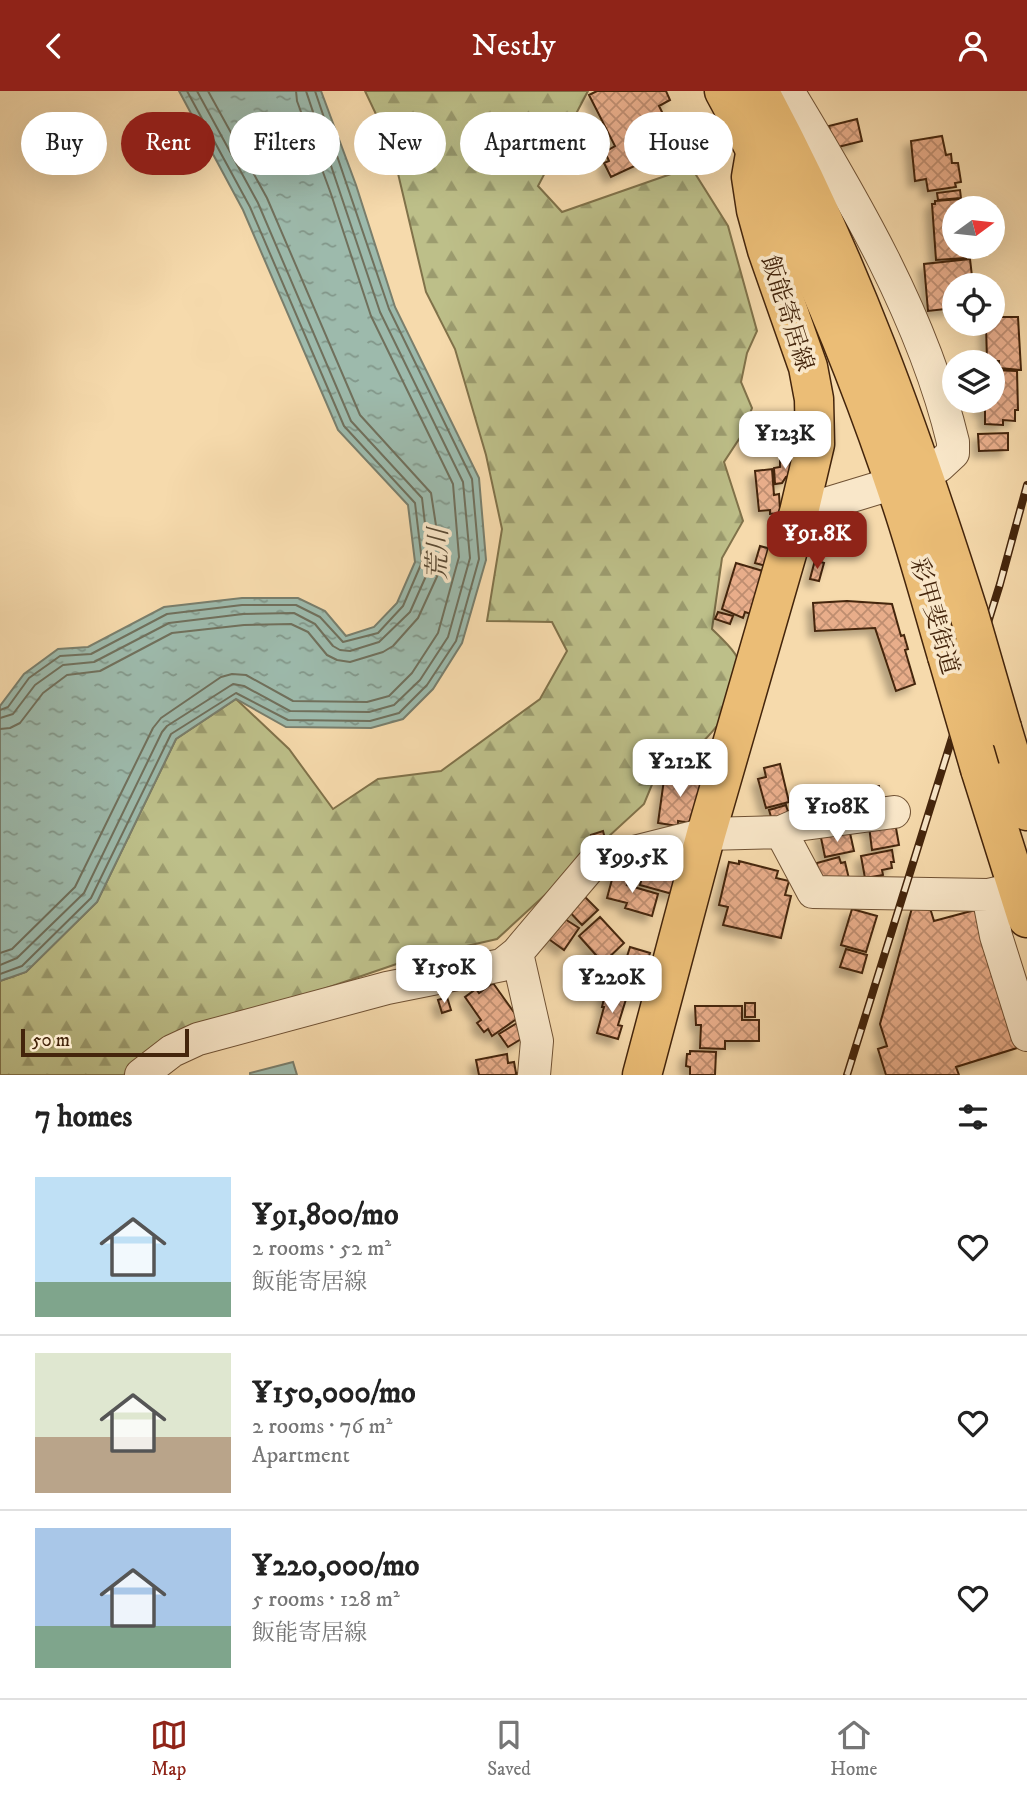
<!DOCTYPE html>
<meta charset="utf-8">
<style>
:root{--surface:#fff;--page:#f6f6f6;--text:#222;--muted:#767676;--line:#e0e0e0;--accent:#8f2418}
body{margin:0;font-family:"IM FELL DW Pica","Noto Serif JP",serif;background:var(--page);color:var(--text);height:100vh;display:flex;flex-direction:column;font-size:26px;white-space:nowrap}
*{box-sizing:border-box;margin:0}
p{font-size:23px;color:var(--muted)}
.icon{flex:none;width:38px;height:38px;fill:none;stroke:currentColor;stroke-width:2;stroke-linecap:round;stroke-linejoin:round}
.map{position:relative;height:984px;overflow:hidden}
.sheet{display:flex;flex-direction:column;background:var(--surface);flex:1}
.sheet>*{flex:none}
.guide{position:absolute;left:21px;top:21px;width:985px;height:63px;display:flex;gap:14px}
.needle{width:46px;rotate:75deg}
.tools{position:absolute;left:942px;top:105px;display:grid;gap:14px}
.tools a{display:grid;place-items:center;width:63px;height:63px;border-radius:50%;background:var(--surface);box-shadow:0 7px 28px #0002;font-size:35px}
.scale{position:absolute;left:21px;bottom:18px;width:168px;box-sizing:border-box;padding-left:7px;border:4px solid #44250c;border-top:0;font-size:19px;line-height:24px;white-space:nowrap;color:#44250c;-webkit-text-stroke:5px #f9e7c9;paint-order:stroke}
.price{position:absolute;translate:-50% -60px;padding:0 16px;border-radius:14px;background:#fff;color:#222;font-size:23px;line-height:46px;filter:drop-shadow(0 2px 4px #0008)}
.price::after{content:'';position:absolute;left:50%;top:42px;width:21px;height:16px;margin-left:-10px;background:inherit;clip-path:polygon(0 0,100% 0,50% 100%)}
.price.active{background:var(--accent);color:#fff}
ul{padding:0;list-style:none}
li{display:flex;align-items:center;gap:21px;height:175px;padding:0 35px}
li+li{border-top:2px solid var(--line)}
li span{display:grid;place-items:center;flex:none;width:196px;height:140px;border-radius:0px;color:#555}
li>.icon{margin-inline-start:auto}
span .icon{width:84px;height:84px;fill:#fffc;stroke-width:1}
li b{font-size:30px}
h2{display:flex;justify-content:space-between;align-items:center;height:84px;padding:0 35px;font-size:30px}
.tag{padding:0 24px;border-radius:32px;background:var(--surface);box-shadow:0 7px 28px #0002;font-size:24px;line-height:63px}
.tag.active{background:var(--accent);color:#fff}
header{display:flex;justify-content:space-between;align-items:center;height:91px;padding:0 35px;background:var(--accent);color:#fff;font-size:32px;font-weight:600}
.menu{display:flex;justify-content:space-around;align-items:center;height:98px;border-top:2px solid var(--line);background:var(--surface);font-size:19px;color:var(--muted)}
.menu a{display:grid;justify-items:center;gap:4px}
.menu .active{color:var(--accent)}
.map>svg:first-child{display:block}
.forest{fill:url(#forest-firs);stroke:#80724a;stroke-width:2}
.water{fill:url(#water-ripples);stroke:#797e6c;stroke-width:2}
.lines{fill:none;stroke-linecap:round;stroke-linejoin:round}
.shore{stroke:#70705c;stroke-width:2}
.building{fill:url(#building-cross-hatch);stroke:#44250c;stroke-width:2;filter:url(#shadow)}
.minor-casing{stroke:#705234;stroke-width:34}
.major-casing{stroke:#44250c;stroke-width:41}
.highway-casing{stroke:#44250c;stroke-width:41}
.minor{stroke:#f9e7c9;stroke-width:32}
.major{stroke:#ebbd76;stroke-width:38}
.highway{stroke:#ebbd76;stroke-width:38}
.rail-casing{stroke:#44250c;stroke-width:8}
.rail{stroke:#f9e7c9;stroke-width:5;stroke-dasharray:16;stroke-linecap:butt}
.highway-bridge-casing{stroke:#44250c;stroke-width:41;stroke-linecap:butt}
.highway-bridge{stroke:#ebbd76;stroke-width:38}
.labels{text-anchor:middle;stroke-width:7;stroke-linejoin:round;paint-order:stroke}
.street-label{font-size:24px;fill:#44250c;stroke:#f9e7c9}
.water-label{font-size:26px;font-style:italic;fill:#5a4a34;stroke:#f9e7c9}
</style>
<header><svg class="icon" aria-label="back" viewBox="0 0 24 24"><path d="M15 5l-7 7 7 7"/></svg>Nestly<svg class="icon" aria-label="person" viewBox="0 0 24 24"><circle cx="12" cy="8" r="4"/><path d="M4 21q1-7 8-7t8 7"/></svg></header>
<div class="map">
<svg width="1027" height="984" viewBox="0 0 1027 984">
<defs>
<pattern id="forest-firs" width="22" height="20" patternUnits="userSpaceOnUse" patternTransform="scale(1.75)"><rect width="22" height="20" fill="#bdbf89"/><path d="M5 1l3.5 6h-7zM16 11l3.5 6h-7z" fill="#9b9b6e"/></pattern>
<pattern id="water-ripples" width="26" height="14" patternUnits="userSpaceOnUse" patternTransform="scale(1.75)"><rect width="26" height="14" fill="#9dbaac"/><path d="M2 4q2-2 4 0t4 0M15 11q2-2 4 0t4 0" fill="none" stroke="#82978a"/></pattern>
<pattern id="building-cross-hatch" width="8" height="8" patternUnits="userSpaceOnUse" patternTransform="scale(1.75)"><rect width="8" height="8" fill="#e8ad8a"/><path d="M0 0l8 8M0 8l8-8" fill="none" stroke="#be8d6f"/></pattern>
<filter id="shadow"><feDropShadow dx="-6" dy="6" stdDeviation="3.5" flood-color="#0004"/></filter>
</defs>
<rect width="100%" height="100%" fill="#f6daac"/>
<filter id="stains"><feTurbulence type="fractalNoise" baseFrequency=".00286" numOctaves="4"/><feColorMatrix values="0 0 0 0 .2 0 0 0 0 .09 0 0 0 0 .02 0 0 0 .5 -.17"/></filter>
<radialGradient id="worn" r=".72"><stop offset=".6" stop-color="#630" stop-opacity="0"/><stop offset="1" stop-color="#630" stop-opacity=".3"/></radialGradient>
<!-- forest -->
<path class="forest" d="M365 0H588L538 95 562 121 691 76 728 135 757 240 747 262 741 291 752 317 743 342 724 371 743 430 722 467 712 538C725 551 744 566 742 587 741 613 700 658 678 671 672 674 664 676 658 679L644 713 497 848 414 867 242 926 127 984H0V890L26 881 97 811 176 648 236 608 289 658 333 718 378 688 441 680 540 608 567 560 552 531 487 530 502 438 486 364 455 258 426 201 392 57Z"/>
<!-- water -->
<path class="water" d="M179 0H321L356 94 395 216 479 387 486 469 462 552 433 598 403 628 371 637 286 636 236 608 176 648 97 811 26 881 0 890V615L24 583 58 558 88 556 164 516 242 507H298L325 520 346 545 374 536 397 512 415 471 408 414 338 339 243 119Z
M293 971 297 984H250V982Z"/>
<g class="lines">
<!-- shore -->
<path class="shore" d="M0 619 8 616 29 587 60 565 91 563 167 523 242 514H296L320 526 343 551 378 542 403 515 422 471 415 412 344 335 250 116 187 0
M0 627 13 623 35 594 63 574 94 571 169 532 243 523 294 522 315 533 333 555 340 559 350 560 379 551 410 521 430 476 422 407 351 330 258 112 197 0
M0 638 10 637 20 632 43 602 67 584 100 580 172 542 244 534 291 533 308 541 327 564 337 569 350 571 383 561 393 555 418 527 440 479 441 467 431 402 360 324 267 107 208 0
M0 862 12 858 75 796 153 637 161 627 221 586 232 583 246 584 293 610 367 611 389 605 412 582 438 542 459 466 453 393 371 225 331 103 297 10 296 0
M0 874 17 867 84 802 162 641 167 635 233 593 244 595 290 620 369 621 394 614 420 589 448 546 470 467 463 391 380 221 306 0
M0 883 22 875 91 807 171 643 236 602 288 629 370 630 399 622 427 594 456 550 479 468 472 388 389 218 315 0"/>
</g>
<!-- building -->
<path class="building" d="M597 0H666L670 9 659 15 669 35 663 38 665 43 650 51 658 64 611 86 604 72 609 70 605 61 615 55 589 4Z
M857 28 862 50 834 57 829 35Z
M942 45 946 64 951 63 952 72H958L961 91 955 92 956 96 928 100 926 88 915 90 911 50Z
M960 99 961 107 938 109 937 102Z
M961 108 962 113 967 112V117H954V156H970L971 164H966V167L936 169 932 113H935V110Z
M970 168 973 194H954V217L928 220 924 173Z
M992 226H1018L1021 279 999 277V270H987L986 233H992Z
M992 279 1017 280 1018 319H1015V330L1003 329V334L985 333V319H980V310H992Z
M1008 342V359L979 360 978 343Z
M780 369 798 370 794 384 786 386 782 392 775 393 774 377 780 376Z
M772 378 774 404 779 403 780 418 779 422 770 423V419L759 420 755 380Z
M760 455 771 458 766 475 755 472Z
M815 469 824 472 819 490 810 488Z
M736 472 763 480 754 524 745 521 743 527 722 518Z
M847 510 892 513 901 545 904 544 908 558 905 559 915 593 896 600 875 537 815 540 813 512Z
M718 521 733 525 730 533 715 528Z
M780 673 789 711 766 717 758 688 766 686 764 677Z
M665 681 703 686 696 733 678 730V735L658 732Z
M879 695 881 711 839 716 837 700Z
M786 714 789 724 772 729 769 719Z
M891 731 892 737H896L899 754 872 759 869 735Z
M603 740 607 755 595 758 591 744Z
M820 742H850L854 760 825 766Z
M892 759 894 771H891L892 777 882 779 883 784 865 787 861 765Z
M839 766 841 772 845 771 849 788 819 793 817 772Z
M650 768 663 772 662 775 668 777 666 782 681 786 676 804 640 794 643 783 646 784Z
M637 770 645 772 640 788 633 785Z
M739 770 778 780 776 787 789 790 785 804 791 805 781 847 723 834 728 816 719 814 729 771 739 773Z
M614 781 630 786 627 794 658 803 652 825 625 817 627 812 607 807Z
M580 801 598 819 582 834 565 816Z
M912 817H930L934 830 975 819 1017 957 956 976 959 984H886L878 958 887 955 880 933Z
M852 818 877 825 866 861 841 854Z
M560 825 579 837 564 859 546 846Z
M600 826 624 852 603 872 579 845Z
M630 856 650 862 644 881 624 875Z
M846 858 867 864 862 882 840 876Z
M624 877 638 881 636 891 621 887Z
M493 892 518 927 492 945 488 938 484 941 477 932 481 929 465 906 476 898 479 902Z
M606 899 627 905 618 934 622 935 618 948 597 942 604 916H602Z
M447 906 451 919 442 922 438 909Z
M745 912H755V926H745Z
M695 915H742V929H759V950H725V958L700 957 701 934H696Z
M522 929 531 942 508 956 499 943Z
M690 960 716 961 715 984H690V976L686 975 687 963H690Z
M507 963 508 972 514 971 516 982H519V984H479L476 969Z"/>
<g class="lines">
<!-- minor casing -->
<g class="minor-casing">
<path id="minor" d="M788 0C854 109 923 226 953 351V362L939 375
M799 421 878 397
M781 741 797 734 894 721
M988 804 996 845 1027 944
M517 862 537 950 534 984
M141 984 172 960 198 948 387 897 502 874 517 862 594 771 706 743 781 741 813 801 988 804 1001 801"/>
</g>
<!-- major casing -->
<g class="major-casing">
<path id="major" d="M642 984 706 743 799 421 815 353 814 308 808 276 767 159 756 119 751 86 756 57 765 51"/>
</g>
<!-- highway casing -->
<g class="highway-casing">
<path id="highway" d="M724 0C796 131 854 270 901 411 918 462 932 514 947 565
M759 0C849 166 912 343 969 523
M1002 637 1027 720
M980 678 1027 827"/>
</g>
<!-- minor -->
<use href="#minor" class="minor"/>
<!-- major -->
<use href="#major" class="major"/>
<!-- highway -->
<use href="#highway" class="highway"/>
<!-- rail casing -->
<g class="rail-casing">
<path id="rail" d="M847 984 1000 493 1027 394"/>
</g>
<!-- rail -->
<use href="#rail" class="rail"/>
<!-- highway-bridge casing -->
<g class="highway-bridge-casing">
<path id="highway-bridge" d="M969 523 1002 637
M947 565 980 678"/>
</g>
<!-- highway-bridge -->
<use href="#highway-bridge" class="highway-bridge"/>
</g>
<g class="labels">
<!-- street labels -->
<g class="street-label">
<text transform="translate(788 222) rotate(72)" y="8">飯能寄居線</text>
<text transform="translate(935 525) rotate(74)" y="8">彩甲斐街道</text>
</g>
<!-- water labels -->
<g class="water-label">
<text transform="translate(437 463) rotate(-89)" y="9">荒川</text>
</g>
</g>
<rect width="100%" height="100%" filter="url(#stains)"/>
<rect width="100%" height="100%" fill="url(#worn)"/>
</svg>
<div class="tools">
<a><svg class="needle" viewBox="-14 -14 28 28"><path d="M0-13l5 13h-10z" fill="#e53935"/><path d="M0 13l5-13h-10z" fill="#767676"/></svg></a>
<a><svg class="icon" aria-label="locate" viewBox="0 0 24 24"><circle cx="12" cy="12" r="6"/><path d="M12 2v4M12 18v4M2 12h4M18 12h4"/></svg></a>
<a><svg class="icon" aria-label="layers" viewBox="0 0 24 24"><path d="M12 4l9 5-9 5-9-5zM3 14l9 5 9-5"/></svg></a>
</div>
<div class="scale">50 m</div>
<b class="price" style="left:785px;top:380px">¥123K</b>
<b class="price active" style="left:817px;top:480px">¥91.8K</b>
<b class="price" style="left:680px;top:708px">¥212K</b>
<b class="price" style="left:837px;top:753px">¥108K</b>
<b class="price" style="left:632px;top:804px">¥99.5K</b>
<b class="price" style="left:444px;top:914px">¥150K</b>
<b class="price" style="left:612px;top:924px">¥220K</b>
<div class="guide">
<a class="tag">Buy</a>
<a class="tag active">Rent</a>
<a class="tag">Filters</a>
<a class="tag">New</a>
<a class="tag">Apartment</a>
<a class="tag">House</a>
</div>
</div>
<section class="sheet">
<h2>7 homes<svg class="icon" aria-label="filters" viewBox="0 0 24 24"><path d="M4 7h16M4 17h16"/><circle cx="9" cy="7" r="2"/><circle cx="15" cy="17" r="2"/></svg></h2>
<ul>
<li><span style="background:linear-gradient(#bfe0f5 75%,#7fa58c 0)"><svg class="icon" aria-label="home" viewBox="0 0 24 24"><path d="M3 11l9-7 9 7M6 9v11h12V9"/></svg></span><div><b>¥91,800/mo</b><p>2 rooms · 52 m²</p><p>飯能寄居線</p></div><svg class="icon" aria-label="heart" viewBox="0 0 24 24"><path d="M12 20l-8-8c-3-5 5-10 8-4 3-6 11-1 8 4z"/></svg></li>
<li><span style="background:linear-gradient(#dfe7d0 60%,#b9a48a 0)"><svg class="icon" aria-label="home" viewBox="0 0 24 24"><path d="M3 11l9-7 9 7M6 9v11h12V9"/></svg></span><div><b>¥150,000/mo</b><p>2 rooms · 76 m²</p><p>Apartment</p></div><svg class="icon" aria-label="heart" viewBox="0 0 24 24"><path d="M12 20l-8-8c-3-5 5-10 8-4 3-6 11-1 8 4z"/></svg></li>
<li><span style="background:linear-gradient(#a9c7e8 70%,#7fa58c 0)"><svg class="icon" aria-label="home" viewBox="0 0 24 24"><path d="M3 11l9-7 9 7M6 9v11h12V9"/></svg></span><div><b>¥220,000/mo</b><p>5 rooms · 128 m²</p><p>飯能寄居線</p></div><svg class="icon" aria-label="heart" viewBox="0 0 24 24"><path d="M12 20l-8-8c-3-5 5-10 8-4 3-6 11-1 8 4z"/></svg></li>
</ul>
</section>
<nav class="menu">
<a class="active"><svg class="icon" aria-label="map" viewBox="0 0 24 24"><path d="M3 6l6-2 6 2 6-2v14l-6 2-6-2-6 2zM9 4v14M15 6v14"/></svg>Map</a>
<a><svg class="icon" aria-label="saved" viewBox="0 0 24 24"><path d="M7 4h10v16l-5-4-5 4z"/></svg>Saved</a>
<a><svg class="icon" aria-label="home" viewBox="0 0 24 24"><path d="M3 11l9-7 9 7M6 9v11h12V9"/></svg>Home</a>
</nav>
